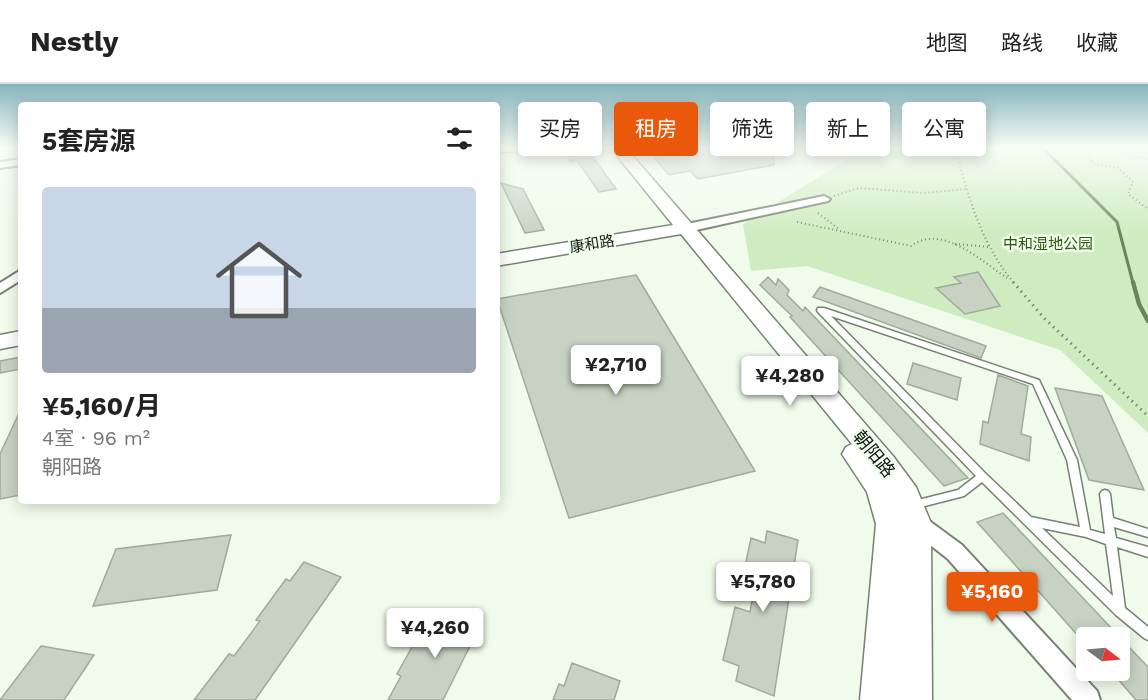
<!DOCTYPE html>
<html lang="zh">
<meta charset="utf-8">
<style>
:root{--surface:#fff;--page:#f6f6f6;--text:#222;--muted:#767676;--line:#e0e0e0;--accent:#ea580c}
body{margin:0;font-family:"Work Sans","Noto Sans SC",sans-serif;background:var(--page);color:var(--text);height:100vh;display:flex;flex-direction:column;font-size:22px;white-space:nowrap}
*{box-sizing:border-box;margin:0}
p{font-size:20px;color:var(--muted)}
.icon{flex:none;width:33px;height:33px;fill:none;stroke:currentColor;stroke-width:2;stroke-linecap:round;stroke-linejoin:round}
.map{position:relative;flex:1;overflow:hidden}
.sheet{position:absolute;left:18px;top:18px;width:482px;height:402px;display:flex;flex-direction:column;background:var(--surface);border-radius:6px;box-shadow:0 3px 15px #0003}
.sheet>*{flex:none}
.hud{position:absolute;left:518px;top:18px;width:540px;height:54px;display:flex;gap:12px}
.needle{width:39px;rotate:106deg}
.controls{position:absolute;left:1076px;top:543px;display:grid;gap:12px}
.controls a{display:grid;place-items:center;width:54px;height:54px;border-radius:6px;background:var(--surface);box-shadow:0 3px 15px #0003;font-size:30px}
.price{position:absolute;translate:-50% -51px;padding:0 14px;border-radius:6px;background:#fff;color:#222;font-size:20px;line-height:39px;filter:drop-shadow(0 2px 3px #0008)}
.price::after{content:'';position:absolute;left:50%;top:36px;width:18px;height:14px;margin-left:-9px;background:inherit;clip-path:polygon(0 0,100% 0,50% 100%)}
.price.active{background:var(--accent);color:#fff}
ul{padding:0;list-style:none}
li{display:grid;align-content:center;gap:12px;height:318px;padding:0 24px}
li+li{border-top:2px solid var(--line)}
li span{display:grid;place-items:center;height:186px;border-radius:6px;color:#555}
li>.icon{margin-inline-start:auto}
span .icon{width:108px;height:108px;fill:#fffc;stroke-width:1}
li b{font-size:26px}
h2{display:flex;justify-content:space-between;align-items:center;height:72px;padding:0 24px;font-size:26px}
.pill{padding:0 21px;border-radius:6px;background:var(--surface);box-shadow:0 3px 15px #0003;font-size:21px;line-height:54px}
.pill.active{background:var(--accent);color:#fff}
header{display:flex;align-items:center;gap:36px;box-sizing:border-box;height:84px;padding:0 30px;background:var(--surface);border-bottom:2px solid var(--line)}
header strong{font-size:28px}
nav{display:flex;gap:33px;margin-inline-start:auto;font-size:21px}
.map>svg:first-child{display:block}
.green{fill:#cfecc1}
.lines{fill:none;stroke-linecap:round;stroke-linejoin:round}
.stream-far1{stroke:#6a845e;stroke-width:3}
.stream{stroke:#6a845e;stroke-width:4.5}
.building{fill:#c8d2c3;stroke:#a0aa9b;stroke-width:1.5}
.lane-casing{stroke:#778173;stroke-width:3}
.street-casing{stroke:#778173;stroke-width:4}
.secondary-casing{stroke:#778173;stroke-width:3}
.path-far1{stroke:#7d847a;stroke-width:2;stroke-dasharray:1 3;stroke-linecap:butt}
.path{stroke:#7d847a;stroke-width:3;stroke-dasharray:1.5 4.5;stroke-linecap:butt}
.lane{fill:#fff;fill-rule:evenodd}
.street{fill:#fff;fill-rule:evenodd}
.secondary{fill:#fff;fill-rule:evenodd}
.labels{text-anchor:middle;stroke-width:5;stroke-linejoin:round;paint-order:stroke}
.far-street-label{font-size:15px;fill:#131712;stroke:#f0fbeb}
.far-park-label{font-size:15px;fill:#2c580d;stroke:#f0fbeb}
.street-label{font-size:18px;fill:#131712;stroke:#f0fbeb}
</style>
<header>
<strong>Nestly</strong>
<nav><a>地图</a><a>路线</a><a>收藏</a></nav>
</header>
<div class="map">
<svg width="1148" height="616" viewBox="0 0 1148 616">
<rect width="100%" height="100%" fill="#f0fbeb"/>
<!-- green -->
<path class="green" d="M867 63H1148V349L1060 266 807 182 751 187 743 140Z"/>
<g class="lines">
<!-- stream-far1 -->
<path class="stream-far1" d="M1042 63 1117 138 1133 199"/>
<!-- stream -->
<path class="stream" d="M1133 198 1139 220 1148 237"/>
</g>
<!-- building -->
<path class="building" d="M645 63H773L774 81 698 95 690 87 669 91Z
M591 70 616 105 599 108 576 75 571 78 568 73Z
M501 99 523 105 544 146 525 149Z
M978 188 1000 222 965 230 936 204 961 199 954 193Z
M636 191 755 387 569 434 497 215Z
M768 193 776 201 778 195 789 206 787 211 803 227 805 223 968 394 944 402 790 233 792 232 760 201Z
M820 203 986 262 981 274 813 213Z
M21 273V285L0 289V277Z
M913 279 961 294 957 316 907 300Z
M998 291 1028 302 1021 350 1031 353 1029 377 980 360 983 337 988 339Z
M1055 304 1102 312 1144 406 1089 396Z
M21 325V411L0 415V370Z
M1003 429 1148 583V616H1136L1110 586H1119V554H1080L977 438Z
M767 447 798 456 774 612 736 597 739 582 723 576 735 523 750 528 755 501 742 497 751 454 765 459Z
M231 451 217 506 93 522 116 465Z
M304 478 341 493 255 616H194L229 570 234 572 260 537 256 536 286 495 290 497Z
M438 526 480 542 443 616H388L401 592 397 590 422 545 427 546Z
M41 562 94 571 64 616H0Z
M572 579 620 597 614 616H553L559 600 564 602Z"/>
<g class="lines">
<!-- lane casing -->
<g class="lane-casing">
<path id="lane" d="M525 63 573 67 599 63 608 64 605 66 573 71 525 67 496 68V64Z
M818 224H824L1039 296 1077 376 1090 446 1105 450 1100 410 1102 407 1105 406 1108 407 1110 410 1113 434 1148 445V453L1114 443 1116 454 1148 463V473L1117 463 1125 524 1148 543V556L1144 554 1116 531 982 398 964 412 913 425 910 424 908 421 910 418 958 406 976 392 818 228 817 226ZM831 232 1033 300 1067 376 1080 443 1031 433 985 389ZM1042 444 1086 453 1106 460 1113 512Z"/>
</g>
<!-- street casing -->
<g class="street-casing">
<path id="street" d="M21 75V81L0 84V78Z
M824 112 830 115 828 117 687 148 681 144 687 140Z
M21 186V196L0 209V199Z
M917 430 924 433 962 461 1097 607 1100 616H1072L948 475 910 445 907 439 910 433Z"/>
</g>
<!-- secondary casing -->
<g class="secondary-casing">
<path id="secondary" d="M610 63H625L893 372 916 403 931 439 932 616H896L898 568 896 616H860L876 440 867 408 842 370 846 363 852 360 681 150 496 182V170L673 141Z
M21 247V261L0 265V251Z"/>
</g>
<!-- path-far1 -->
<path class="path-far1" d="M954 63C969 112 980 159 1014 199
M1083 63 1094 80 1118 84 1133 98 1128 110 1148 125
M1117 63 1121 68 1148 75
M1141 63 1148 70
M834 112 859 104 924 109 966 105
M818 129 840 146
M797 138 911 162C942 139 981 177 1007 194
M955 160 989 163"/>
<!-- path -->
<path class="path" d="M1013 198 1044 234 1148 332"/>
<!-- lane -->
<use href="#lane" class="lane"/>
<!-- street -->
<use href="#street" class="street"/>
<!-- secondary -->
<use href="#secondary" class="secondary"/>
</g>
<!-- sky -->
<linearGradient id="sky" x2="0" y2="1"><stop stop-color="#85b4be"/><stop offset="0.42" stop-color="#f8fdf6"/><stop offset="1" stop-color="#f8fdf6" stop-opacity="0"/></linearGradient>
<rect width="1148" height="150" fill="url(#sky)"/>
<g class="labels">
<!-- far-street labels -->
<g class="far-street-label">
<text transform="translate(592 160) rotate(-9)" y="5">康和路</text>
</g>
<!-- far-park labels -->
<g class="far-park-label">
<text x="1048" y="165">中和湿地公园</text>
</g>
<!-- street labels -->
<g class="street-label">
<text transform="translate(874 370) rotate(51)" y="6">朝阳路</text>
</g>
</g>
</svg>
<div class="controls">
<a><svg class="needle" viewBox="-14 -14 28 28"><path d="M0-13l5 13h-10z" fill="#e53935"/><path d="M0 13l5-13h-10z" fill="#767676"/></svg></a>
</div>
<b class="price" style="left:616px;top:312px">¥2,710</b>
<b class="price" style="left:790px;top:323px">¥4,280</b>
<b class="price" style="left:763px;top:529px">¥5,780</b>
<b class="price active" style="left:992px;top:539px">¥5,160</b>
<b class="price" style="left:435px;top:575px">¥4,260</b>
<div class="hud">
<a class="pill">买房</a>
<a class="pill active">租房</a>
<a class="pill">筛选</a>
<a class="pill">新上</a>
<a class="pill">公寓</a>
</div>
<section class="sheet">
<h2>5套房源<svg class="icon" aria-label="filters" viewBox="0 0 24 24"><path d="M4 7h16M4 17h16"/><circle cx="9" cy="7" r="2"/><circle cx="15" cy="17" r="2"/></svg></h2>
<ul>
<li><span style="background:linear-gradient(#c9d6e8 65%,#9aa5b1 0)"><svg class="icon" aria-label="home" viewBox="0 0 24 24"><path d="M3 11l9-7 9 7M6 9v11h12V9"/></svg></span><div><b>¥5,160/月</b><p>4室 · 96 m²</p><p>朝阳路</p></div></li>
</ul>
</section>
</div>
